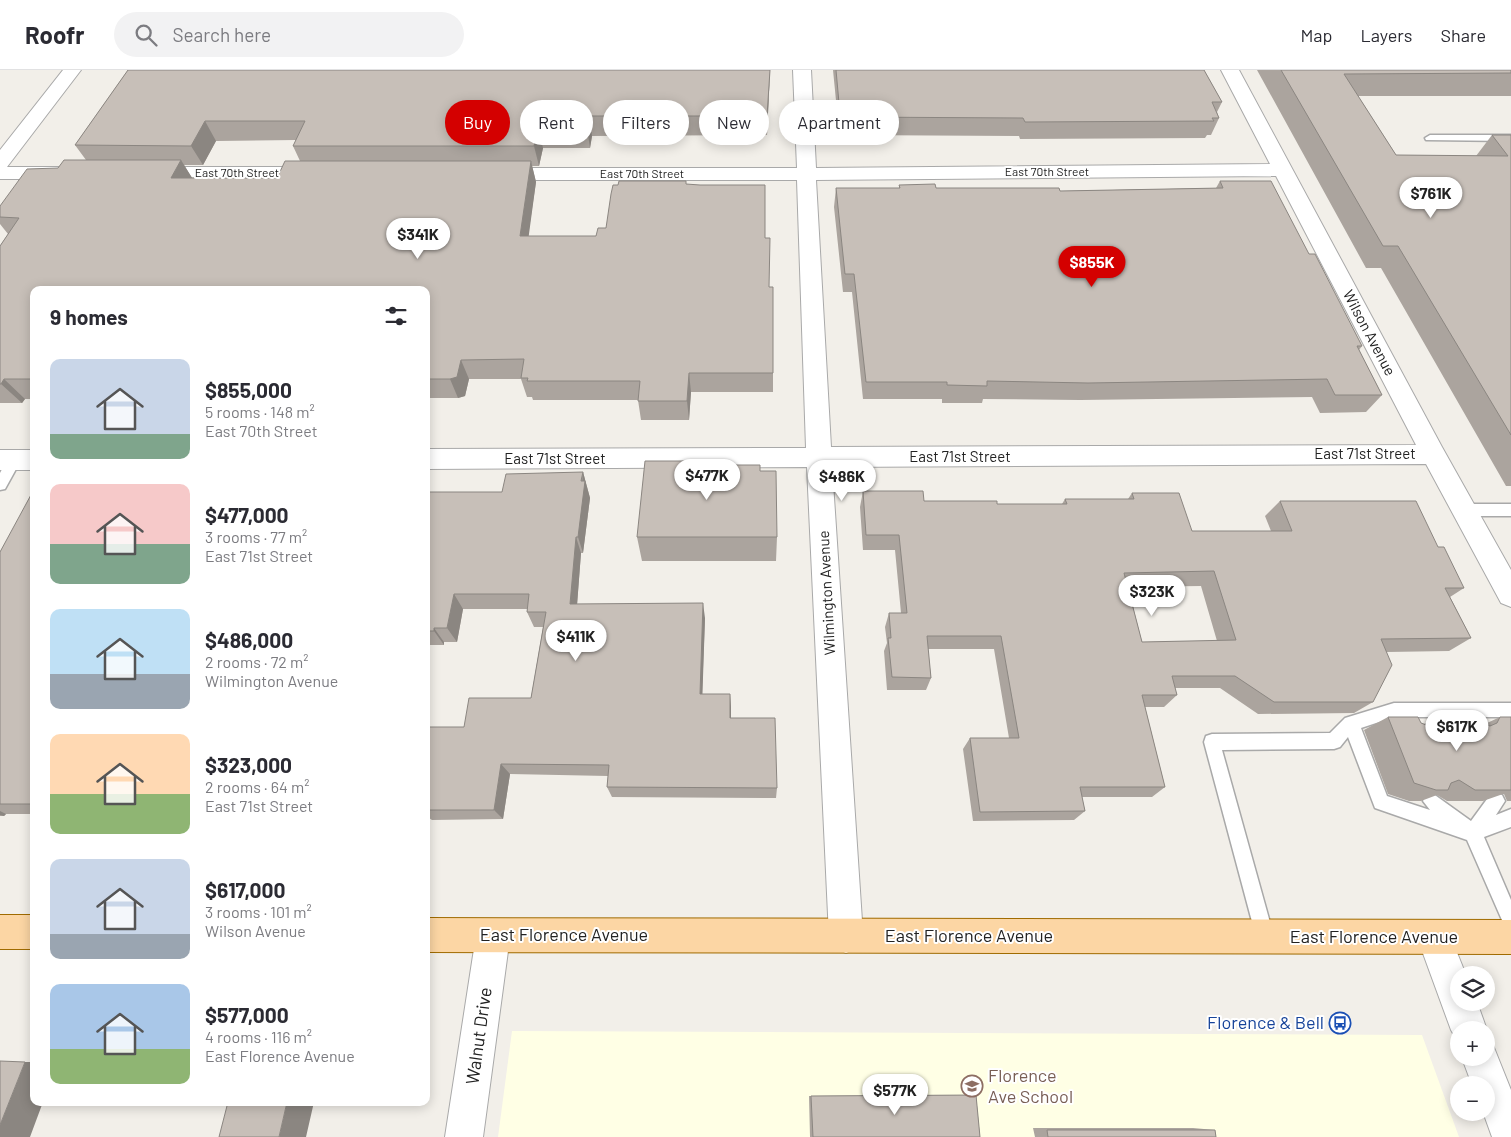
<!DOCTYPE html>
<meta charset="utf-8">
<style>
:root{--surface:#fff;--page:#f2f2f3;--text:#2b2b33;--muted:#7c7c81;--line:#e1e1e2;--accent:#d40000}
body{margin:0;font-family:Barlow,sans-serif;background:var(--page);color:var(--text);height:100vh;display:flex;flex-direction:column;font-size:19px;white-space:nowrap}
*{box-sizing:border-box;margin:0}
p{font-size:16px;color:var(--muted)}
.icon{flex:none;width:28px;height:28px;fill:none;stroke:currentColor;stroke-width:2;stroke-linecap:round;stroke-linejoin:round}
.map{position:relative;flex:1;overflow:hidden}
.panel{position:absolute;left:30px;top:216px;width:400px;height:820px;display:flex;flex-direction:column;background:var(--surface);border-radius:10px;box-shadow:0 2px 12px #0003}
.panel>*{flex:none}
.top-card{position:absolute;left:445px;top:30px;width:475px;height:45px;display:flex;gap:10px}
.controls{position:absolute;left:1450px;top:896px;display:grid;gap:10px}
.controls a{display:grid;place-items:center;width:45px;height:45px;border-radius:50%;background:var(--surface);box-shadow:0 2px 12px #0003;font-size:25px}
.price{position:absolute;translate:-50% -42px;padding:0 11px;border-radius:18px;background:#fff;color:#222;font-size:16px;line-height:32px;filter:drop-shadow(0 1px 2px #0008)}
.price::after{content:'';position:absolute;left:50%;top:30px;width:15px;height:11px;margin-left:-8px;background:inherit;clip-path:polygon(0 0,100% 0,50% 100%)}
.price.active{background:var(--accent);color:#fff}
ul{padding:0;list-style:none}
li{display:flex;align-items:center;gap:15px;height:125px;padding:0 20px}
li span{display:grid;place-items:center;flex:none;width:140px;height:100px;border-radius:10px;color:#555}
li>.icon{margin-inline-start:auto}
span .icon{width:60px;height:60px;fill:#fffc;stroke-width:1}
li b{font-size:21px}
h2{display:flex;justify-content:space-between;align-items:center;height:60px;padding:0 20px;font-size:21px}
.pill{padding:0 18px;border-radius:22px;background:var(--surface);box-shadow:0 2px 12px #0003;font-size:18px;line-height:45px}
.pill.active{background:var(--accent);color:#fff}
header{display:flex;align-items:center;gap:30px;box-sizing:border-box;height:70px;padding:0 25px;background:var(--surface);border-bottom:1px solid var(--line)}
header strong{font-size:24px}
nav{display:flex;gap:28px;margin-inline-start:auto;font-size:18px}
.search{width:350px;height:45px;background:var(--page);display:flex;align-items:center;gap:12px;box-sizing:border-box;padding:0 18px;border-radius:28px;color:var(--muted);font-size:19px}
.map>svg:first-child{display:block}
.education{fill:#ffffe5}
.lines{fill:none;stroke-linecap:round;stroke-linejoin:round}
.service-casing{stroke:#a9a9a9;stroke-width:3}
.minor-casing{stroke:#a9a9a9;stroke-width:2}
.tertiary-casing{stroke:#a9a9a9;stroke-width:2}
.primary-casing{stroke:#a06b00;stroke-width:2}
.service{fill:#fff;fill-rule:evenodd}
.minor{fill:#fff;fill-rule:evenodd}
.tertiary{fill:#fff;fill-rule:evenodd}
.primary{fill:#fcd6a4;fill-rule:evenodd}
.wall{fill:#aba49e;fill-rule:evenodd}
.shaded-wall{fill:#8b8681}
.building{fill:#c7bfb8;stroke:#8b8681;fill-rule:evenodd}
.labels{text-anchor:middle;stroke-width:4;stroke-linejoin:round;paint-order:stroke}
.far-street-label{font-size:12px;fill:#222;stroke:#fff}
.street-label{font-size:15px;fill:#222;stroke:#fff}
.near-street-label{font-size:18px;fill:#222;stroke:#fff}
.near-transit-label{font-size:18px;fill:#164399;stroke:#fff;text-anchor:end}
.near-education-label{font-size:18px;fill:#785e54;stroke:#fff;text-anchor:start}
</style>
<header>
<strong>Roofr</strong>
<div class="search"><svg class="icon" aria-label="search" viewBox="0 0 24 24"><circle cx="10" cy="10" r="6"/><path d="M15 15l6 6"/></svg>Search here</div>
<nav><a>Map</a><a>Layers</a><a>Share</a></nav>
</header>
<div class="map">
<svg width="1511" height="1067" viewBox="0 0 1511 1067">
<rect width="100%" height="100%" fill="#f2efe9"/>
<!-- education -->
<path class="education" d="M512 961 1422 965 1459 1067H498Z"/>
<g class="lines">
<!-- service casing -->
<g class="service-casing">
<path id="service" d="M1430 65H1511V71L1426 70 1425 68Z
M14 385 21 390 5 419 0 420V403L9 386Z
M1466 434H1511V446H1466L1461 444 1459 440 1461 436Z
M1394 633H1511V647H1394L1361 658 1387 726 1430 740 1423 731 1426 725 1432 723 1471 751 1490 725 1496 723 1502 725 1505 731 1496 745 1511 739V757L1484 767 1511 830V860L1505 857 1467 770 1375 738 1348 667 1340 677 1334 679 1222 680 1274 867 1272 874 1265 876 1258 874 1204 672 1206 666 1212 664 1330 663 1345 648Z"/>
</g>
<!-- minor casing -->
<g class="minor-casing">
<path id="minor" d="M793 0H811L816 98 1270 94 1221 0H1239L1442 377 1511 500V537L1501 533 1426 394 832 397 863 866 858 878 846 883 834 878 829 866 807 397 426 399V379L806 378 797 110H496L489 108 486 104 489 100 496 98H797ZM1276 106 1416 375 831 377 816 110Z
M0 97H61L68 99 71 103 68 107 61 109H0Z
M151 97H316L323 99 326 103 323 107 316 109 144 107 141 103 144 99Z
M0 380H34V400H0Z
M493 849 505 854 510 866 483 1067H445L476 866 481 854Z"/>
</g>
<!-- tertiary casing -->
<g class="tertiary-casing">
<path id="tertiary" d="M63 0H81L7 97 0 99V80Z
M1434 850 1446 855 1466 905H1459V932H1477L1487 960H1459V974L1451 960 1417 867 1422 855Z
M1486 972 1493 975 1511 1020V1067H1492L1483 1042H1486V1015H1472L1462 988H1486Z"/>
</g>
<!-- primary casing -->
<g class="primary-casing">
<path id="primary" d="M0 845H34V879H0Z
M426 848 1511 850V884L426 882Z"/>
</g>
<!-- service -->
<use href="#service" class="service"/>
<!-- minor -->
<use href="#minor" class="minor"/>
<!-- tertiary -->
<use href="#tertiary" class="tertiary"/>
<!-- primary -->
<use href="#primary" class="primary"/>
</g>
<!-- wall -->
<path class="wall" d="M128 0H770L767 65 592 66 590 78H543L539 96H532L536 112 528 166H596L606 158 687 114 765 168 769 217 773 303V322H691L689 350H641L638 330H533L532 327H527L521 309H469L465 326 458 328H426V220H34V329H25L22 333H0V176L8 164 0 154V136L86 90 75 75ZM296 70 293 76 300 91 277 108H192L184 95H203L216 71Z
M833 0H1204L1222 32 1217 42 1219 48 1211 65H1207L1205 68 1020 69 1019 66 845 65V61H839Z
M1257 0H1511V26H1358L1396 85 1476 86 1492 65H1511V416H1506L1381 198H1366Z
M1220 111 1309 184 1362 276 1359 280 1382 325 1366 342 1320 343 1312 327 1080 330 983 329 982 333H942V329H863L852 222H843L834 137 836 118H899V115L936 118 1060 121 1216 118Z
M760 401 777 467 776 491H642L637 467Z
M583 402 590 428 583 483H581L577 534 705 548 702 624H730L731 648 777 718 776 728 612 727 607 717 608 706 510 704 503 749 432 750 426 746V657H464L531 628 543 557H534L527 542V539H463L457 572H444V575H426V422H502Z
M863 421 924 431 997 434H1062L1065 429H1128L1132 423 1192 461H1271L1265 446 1280 431 1438 477 1464 518 1450 527 1471 568 1449 581 1387 582 1373 632 1354 643 1258 644 1220 618H1175L1177 625 1164 637H1145L1165 717 1152 727H1082L1085 741 1074 750 973 751 963 679 970 668H1009L994 579H928L931 608 926 620H887L884 581 887 573 885 557 889 543H901L895 480H863L860 437ZM1201 516 1217 571 1142 572 1128 517Z
M34 423V744H6L4 746H0V482Z
M1388 647 1424 654 1438 647 1485 654 1500 647H1511V731H1507L1504 724H1503L1483 731H1447L1437 725 1421 731H1409L1388 724 1364 660Z
M966 1025H976L980 1067H810L809 1026Z
M1033 1058H1193L1215 1060 1216 1067H1035Z"/>
<!-- shaded-wall -->
<path class="shaded-wall" d="M770 0 767 65V46Z
M589 46 592 66 590 78 587 58Z
M205 51 216 71 203 95 191 76Z
M538 58 543 78 539 96 534 76Z
M181 90 194 111 171 108Z
M531 91 536 112 526 186 520 166Z
M461 290 469 309 465 326 458 328 450 309Z
M689 303 691 322 689 350 687 331Z
M4 309 25 329 22 333 1 314Z
M583 402 590 428 583 483 578 467Z
M576 467 581 483 576 549 570 534Z
M454 524 463 539 457 572 447 558Z
M703 533 705 548 702 637 700 624Z
M434 558 444 572V575L434 561Z
M730 624 731 637V660L730 648Z
M501 694 510 704 503 749 494 740Z
M0 741 6 744 4 746 0 745Z
M25 992H34V1032H43L30 1067H0V1055Z
M287 1032H314L306 1067H279Z"/>
<!-- building -->
<path class="building" d="M128 0H770L767 46H589L587 58H538L534 76H293L305 51H205L191 76 75 75Z
M836 0H1204L1222 32H1212L1219 48H1212L1214 51 1025 52 1023 48 847 47 846 44H840Z
M1281 0H1511V3L1344 4 1396 85 1508 86 1492 65H1511V365L1398 176H1383Z
M64 90H181L171 108H277L285 91H531L520 166H596L598 158H606L611 124 613 115H618L619 111H686V114L700 115H765V168H770L769 217H773V303H689L687 331H638L640 311H527L528 308H521L524 289 461 290 457 307 450 309H426V220H34V309H4L1 314H0V176L19 148 0 147V136L27 99 58 98Z
M1220 111H1271L1309 184H1315L1362 276H1357L1382 325H1335L1327 309 1088 313 987 311V316L947 315V312H866L854 204H845L836 118H900L899 115 935 114 936 118H1059L1060 121 1223 118Z
M645 391H702V395H760V401H776L777 467H637Z
M583 402 581 411H585L578 467H576L570 534 703 533 700 624H730V648H775L777 718 607 717 609 695 501 694 494 740H426V657H464L469 628H531L546 542H527L529 524H454L447 558H434V561H426V422H502L506 404Z
M863 421H923L924 431H997V434H1067L1065 429H1134L1132 423H1179L1192 461H1292L1280 431H1416L1438 477H1444L1464 518H1445L1471 568 1381 569 1392 595 1373 632H1274L1235 606H1172L1177 625H1142L1165 717H1080L1085 741 980 742 970 668H1019L1001 566H927L931 608 892 607 888 568H891L889 543H907L899 465H866ZM1214 501 1236 570 1142 572 1124 503Z
M32 423H34V734H0V482Z
M1388 647H1418L1421 653 1429 656 1435 653 1438 647H1479L1482 653 1490 656 1497 653 1500 647H1511V720H1475L1459 710 1451 713 1448 720H1436L1414 713Z
M0 991 25 992 0 1055Z
M976 1025 980 1067H813L811 1026Z
M228 1032H287L279 1067H219Z
M1047 1060H1215L1216 1067H1048Z"/>
<!-- icons -->
<defs>
<g id="bus-ring" transform="scale(1.125)"><circle r="9.5" fill="#fff" stroke="#1a4fb4" stroke-width="1.5"/><path d="M-5-6H5V4H4V6H2V4H-2V6H-4V4H-5ZM-3.5-4V0h7V-4ZM-3.5 1.2v1.5H-2V1.2ZM2 1.2v1.5H3.5V1.2Z" fill="#1a4fb4"/></g>
<g id="school-ring" transform="scale(1.125)"><circle r="9.5" fill="#fff" stroke="#8d6e63" stroke-width="1.5"/><path d="M0-5L7-2L0 1L-7-2ZM-4 1L0 2.5L4 1V4Q0 6-4 4Z" fill="#8d6e63"/></g>
</defs>
<g fill-rule="evenodd">
<use href="#bus-ring" x="1340" y="953"/>
<use href="#school-ring" x="972" y="1016"/>
</g>
<g class="labels">
<!-- far-street labels -->
<g class="far-street-label">
<text x="1047" y="106">East 70th Street</text>
<text x="237" y="107">East 70th Street</text>
<text x="642" y="108">East 70th Street</text>
</g>
<!-- street labels -->
<g class="street-label">
<text transform="translate(1369 263) rotate(62)" y="5">Wilson Avenue</text>
<text x="1365" y="389">East 71st Street</text>
<text x="960" y="392">East 71st Street</text>
<text x="555" y="394">East 71st Street</text>
<text transform="translate(827 523) rotate(-93)" y="5">Wilmington Avenue</text>
</g>
<!-- near-street labels -->
<g class="near-street-label">
<text x="564" y="871">East Florence Avenue</text>
<text x="969" y="872">East Florence Avenue</text>
<text x="1374" y="873">East Florence Avenue</text>
<text transform="translate(479 966) rotate(-82)" y="6">Walnut Drive</text>
</g>
<!-- near-transit labels -->
<g class="near-transit-label">
<text x="1324" y="959">Florence &amp; Bell</text>
</g>
<!-- near-education labels -->
<g class="near-education-label">
<text x="988" y="1012">Florence<tspan x="988" dy="21">Ave School</tspan></text>
</g>
</g>
</svg>
<div class="controls">
<a><svg class="icon" aria-label="layers" viewBox="0 0 24 24"><path d="M12 4l9 5-9 5-9-5zM3 14l9 5 9-5"/></svg></a>
<a>+</a>
<a>−</a>
</div>
<b class="price" style="left:1431px;top:149px">$761K</b>
<b class="price" style="left:418px;top:190px">$341K</b>
<b class="price active" style="left:1092px;top:218px">$855K</b>
<b class="price" style="left:707px;top:431px">$477K</b>
<b class="price" style="left:842px;top:432px">$486K</b>
<b class="price" style="left:1152px;top:547px">$323K</b>
<b class="price" style="left:576px;top:592px">$411K</b>
<b class="price" style="left:1457px;top:682px">$617K</b>
<b class="price" style="left:895px;top:1046px">$577K</b>
<div class="top-card">
<a class="pill active">Buy</a>
<a class="pill">Rent</a>
<a class="pill">Filters</a>
<a class="pill">New</a>
<a class="pill">Apartment</a>
</div>
<section class="panel">
<h2>9 homes<svg class="icon" aria-label="filters" viewBox="0 0 24 24"><path d="M4 7h16M4 17h16"/><circle cx="9" cy="7" r="2"/><circle cx="15" cy="17" r="2"/></svg></h2>
<ul>
<li><span style="background:linear-gradient(#c9d6e8 75%,#7fa58c 0)"><svg class="icon" aria-label="home" viewBox="0 0 24 24"><path d="M3 11l9-7 9 7M6 9v11h12V9"/></svg></span><div><b>$855,000</b><p>5 rooms · 148 m²</p><p>East 70th Street</p></div></li>
<li><span style="background:linear-gradient(#f6c9c9 60%,#7fa58c 0)"><svg class="icon" aria-label="home" viewBox="0 0 24 24"><path d="M3 11l9-7 9 7M6 9v11h12V9"/></svg></span><div><b>$477,000</b><p>3 rooms · 77 m²</p><p>East 71st Street</p></div></li>
<li><span style="background:linear-gradient(#bfe0f5 65%,#9aa5b1 0)"><svg class="icon" aria-label="home" viewBox="0 0 24 24"><path d="M3 11l9-7 9 7M6 9v11h12V9"/></svg></span><div><b>$486,000</b><p>2 rooms · 72 m²</p><p>Wilmington Avenue</p></div></li>
<li><span style="background:linear-gradient(#ffd9b3 60%,#8fb573 0)"><svg class="icon" aria-label="home" viewBox="0 0 24 24"><path d="M3 11l9-7 9 7M6 9v11h12V9"/></svg></span><div><b>$323,000</b><p>2 rooms · 64 m²</p><p>East 71st Street</p></div></li>
<li><span style="background:linear-gradient(#c9d6e8 75%,#9aa5b1 0)"><svg class="icon" aria-label="home" viewBox="0 0 24 24"><path d="M3 11l9-7 9 7M6 9v11h12V9"/></svg></span><div><b>$617,000</b><p>3 rooms · 101 m²</p><p>Wilson Avenue</p></div></li>
<li><span style="background:linear-gradient(#a9c7e8 65%,#8fb573 0)"><svg class="icon" aria-label="home" viewBox="0 0 24 24"><path d="M3 11l9-7 9 7M6 9v11h12V9"/></svg></span><div><b>$577,000</b><p>4 rooms · 116 m²</p><p>East Florence Avenue</p></div></li>
</ul>
</section>
</div>
